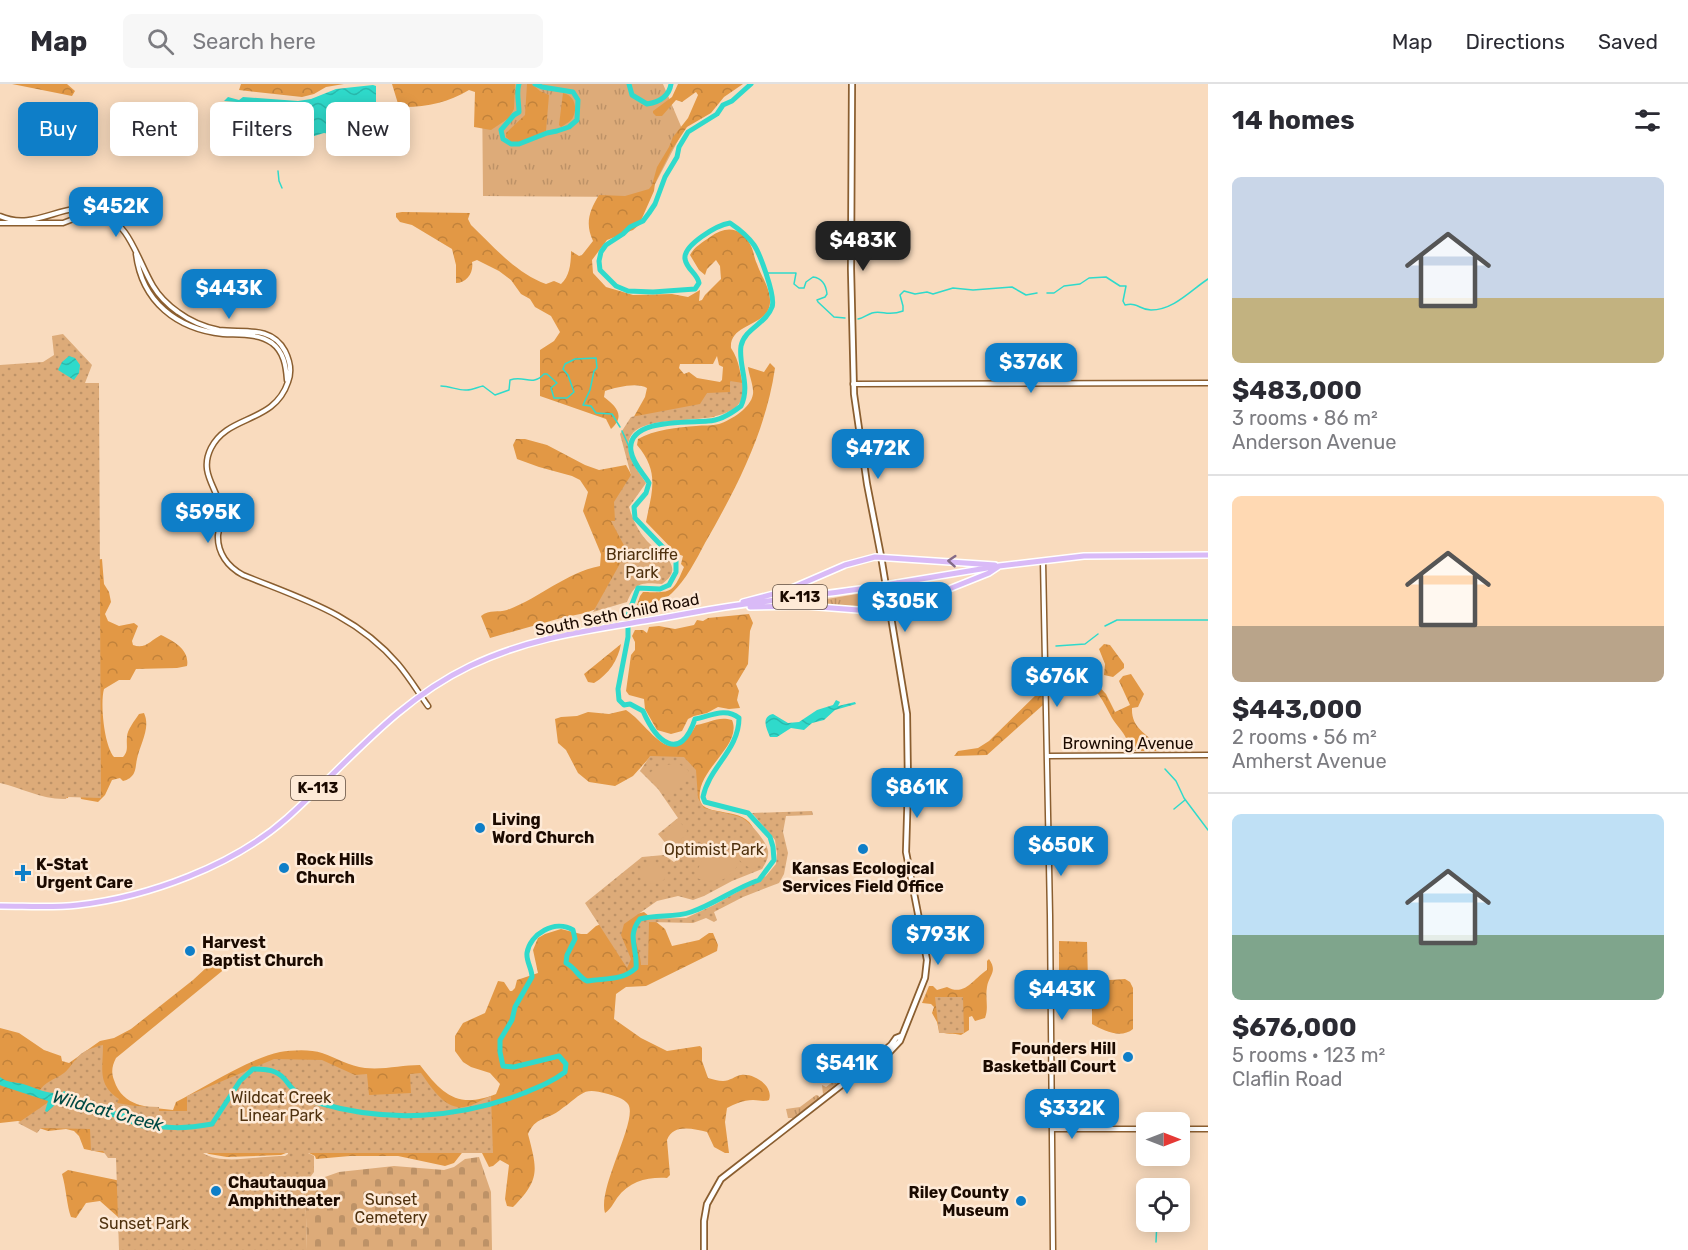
<!DOCTYPE html>
<meta charset="utf-8">
<style>
:root{--surface:#fff;--page:#f7f7f7;--text:#2b2b33;--muted:#7c7c81;--line:#e1e1e2;--accent:#0e7ec8}
body{margin:0;font-family:Rubik,sans-serif;background:var(--page);color:var(--text);height:100vh;display:flex;flex-direction:column;font-size:22px;white-space:nowrap}
*{box-sizing:border-box;margin:0}
p{font-size:20px;color:var(--muted)}
.icon{flex:none;width:33px;height:33px;fill:none;stroke:currentColor;stroke-width:2;stroke-linecap:round;stroke-linejoin:round}
.map{position:relative;flex:1;overflow:hidden}
.details{display:flex;flex-direction:column;background:var(--surface);width:480px}
.details>*{flex:none}
.hud{position:absolute;left:18px;top:18px;width:570px;height:54px;display:flex;gap:12px}
.needle{width:39px;rotate:90deg}
.tools{position:absolute;left:1136px;top:1028px;display:grid;gap:12px}
.tools a{display:grid;place-items:center;width:54px;height:54px;border-radius:9px;background:var(--surface);box-shadow:0 3px 15px #0003;font-size:30px}
.price{position:absolute;translate:-50% -51px;padding:0 14px;border-radius:12px;background:var(--accent);color:#fff;font-size:20px;line-height:39px;filter:drop-shadow(0 2px 3px #0008)}
.price::after{content:'';position:absolute;left:50%;top:36px;width:18px;height:14px;margin-left:-9px;background:inherit;clip-path:polygon(0 0,100% 0,50% 100%)}
.price.selected{background:#222;color:#fff}
ul{padding:0;list-style:none}
li{display:grid;align-content:center;gap:12px;height:318px;padding:0 24px}
li+li{border-top:2px solid var(--line)}
li span{display:grid;place-items:center;height:186px;border-radius:9px;color:#555}
li>.icon{margin-inline-start:auto}
span .icon{width:108px;height:108px;fill:#fffc;stroke-width:1}
li b{font-size:26px}
h2{display:flex;justify-content:space-between;align-items:center;height:72px;padding:0 24px;font-size:26px}
.tag{padding:0 21px;border-radius:9px;background:var(--surface);box-shadow:0 3px 15px #0003;font-size:21px;line-height:54px}
.tag.selected{background:var(--accent);color:#fff}
header{display:flex;align-items:center;gap:36px;box-sizing:border-box;height:84px;padding:0 30px;background:var(--surface);border-bottom:2px solid var(--line)}
header strong{font-size:28px}
nav{display:flex;gap:33px;margin-inline-start:auto;font-size:21px}
.search{width:420px;height:54px;background:var(--page);display:flex;align-items:center;gap:15px;box-sizing:border-box;padding:0 21px;border-radius:9px;color:var(--muted);font-size:22px}
main{display:flex;flex:1;min-height:0}
.map>svg:first-child{display:block}
.grass{fill:url(#grass-tufts)}
.forest{fill:url(#forest-crowns);fill-rule:evenodd}
.cemetery{fill:url(#cemetery-stones)}
.park{fill:url(#park-dots);fill-rule:evenodd}
.pitch{fill:#ddab79}
.water{fill:url(#water-waves)}
.lines{fill:none;stroke-linecap:round;stroke-linejoin:round}
.stream{stroke:#2fdacb;stroke-width:1.5}
.river{stroke:#2fdacb;stroke-width:5}
.tertiary-casing{stroke:#8a5e30;stroke-width:7}
.secondary-casing{stroke:#8a5e30;stroke-width:8}
.primary-casing{stroke:#fff;stroke-width:8}
.tertiary{stroke:#fff;stroke-width:4}
.secondary{stroke:#fff;stroke-width:4.5}
.primary{stroke:#d9baf7;stroke-width:5}
.primary-bridge-casing{stroke:#fff;stroke-width:8;stroke-linecap:butt}
.primary-bridge{stroke:#d9baf7;stroke-width:5}
.oneway{stroke:#846b88}
.poi-dot{fill:#0e7ec8;stroke:#feead7;stroke-width:2}
.labels{text-anchor:middle;stroke-width:5;stroke-linejoin:round;paint-order:stroke}
.shield{fill:#feead7;stroke:#5f4d40;stroke-width:1.5}
.shield-label{font-size:15px;font-weight:bold;fill:#1b0a00}
.park-label{font-size:16px;fill:#4f310e;stroke:#feead7}
.street-label{font-size:16px;fill:#1b0a00;stroke:#feead7}
.poi-label{font-size:16px;font-weight:bold;fill:#1b0a00;stroke:#feead7;text-anchor:start}
.water-label{font-size:18px;font-style:italic;fill:#004944;stroke:#feead7}
</style>
<header>
<strong>Map</strong>
<div class="search"><svg class="icon" aria-label="search" viewBox="0 0 24 24"><circle cx="10" cy="10" r="6"/><path d="M15 15l6 6"/></svg>Search here</div>
<nav><a>Map</a><a>Directions</a><a>Saved</a></nav>
</header>
<main>
<div class="map">
<svg width="1208" height="1166" viewBox="0 0 1208 1166">
<defs>
<pattern id="grass-tufts" width="24" height="20" patternUnits="userSpaceOnUse" patternTransform="scale(1.5)"><rect width="24" height="20" fill="#ddab79"/><path d="M3 7l-1-3M5 7V3M7 7l1-3M15 17l-1-3M17 17v-4M19 17l1-3" fill="none" stroke="#bd9267"/></pattern>
<pattern id="forest-crowns" width="20" height="18" patternUnits="userSpaceOnUse" patternTransform="scale(1.5)"><rect width="20" height="18" fill="#e29845"/><path d="M2 6a3 3 0 1 1 6 0M12 15a3 3 0 1 1 6 0" fill="none" stroke="#c1823b"/></pattern>
<pattern id="cemetery-stones" width="16" height="16" patternUnits="userSpaceOnUse" patternTransform="scale(1.5)"><rect width="16" height="16" fill="#ddab79"/><path d="M2 7V4a2 2 0 0 1 4 0v3zM10 15v-3a2 2 0 0 1 4 0v3z" fill="#bd9267"/></pattern>
<pattern id="park-dots" width="8" height="8" patternUnits="userSpaceOnUse" patternTransform="scale(1.5)"><rect width="8" height="8" fill="#ddab79"/><path d="M2 2h.1M6 6h.1" fill="none" stroke="#bd9267" stroke-width="1.8" stroke-linecap="round"/></pattern>
<pattern id="water-waves" width="16" height="10" patternUnits="userSpaceOnUse" patternTransform="scale(1.5)"><rect width="16" height="10" fill="#2fdacb"/><path d="M0 5q4-4 8 0t8 0" fill="none" stroke="#29baad"/></pattern>
</defs>
<rect width="100%" height="100%" fill="#f9dbbe"/>
<!-- grass -->
<path class="grass" d="M482 0H663L683 47 653 104 637 113 483 112Z
M875 507 881 511 883 526 803 519Z
M858 961 862 962 867 977 823 1010 822 1001 826 1003 838 994 841 995V991L856 980 855 976 858 975V966L856 964Z
M816 1011 819 1012V1014L793 1034H788L786 1025 800 1023Z"/>
<!-- forest -->
<path class="forest" d="M12 0H67L75 7 72 12Z
M241 0H344L326 3 314 10 302 13 239 6Z
M392 0H515L514 25 509 34 491 46 474 43 475 8 469 6C447 19 424 24 399 23Z
M527 0H532L540 7 549 11 546 47 521 58 512 59 506 53V49L525 31Z
M678 0H743L724 13 711 29 687 43 671 67 655 99 654 107 639 141 633 146 607 156 592 176 593 189 606 203 633 211 672 210 688 213 700 206 699 217 702 216 705 211 721 195 720 182 716 176 707 185 705 191 699 186 690 171C694 163 703 158 710 153 726 141 742 143 751 162 754 168 754 174 757 180 761 192 771 205 770 219 768 243 729 239 731 264 740 277 740 291 744 305L714 333 654 338 627 345 645 313 647 304C638 298 616 303 605 307L604 313C616 322 626 332 611 345L606 335 540 312V266L554 257 560 248 551 232 535 223 530 215 521 210 511 196 499 187 477 176 472 178C474 188 467 199 456 199V181L452 165 412 141 400 138 396 133V129L402 128 470 129 468 135 471 141C494 163 516 189 546 200L554 197 561 200C570 192 571 178 571 167L579 172 582 171 593 157C585 140 589 127 599 111L625 112 649 105 652 101 657 83 669 63 673 53 688 34 698 11 696 8 682 18 676 16 662 32H656L653 29V27L672 13ZM717 272 719 281 723 283 722 296 720 298 697 294 689 288 684 290 679 284 680 280H713Z
M563 9C574 11 578 23 573 33 571 38 565 40 561 43L559 41Z
M770 279 775 284C766 347 736 405 705 459 696 476 686 496 672 509 663 518 653 517 642 522L638 530H634L640 512 643 508C672 509 673 509 684 483L681 480 683 472 676 469 646 438C652 407 660 388 637 361L638 355C653 346 679 343 696 342 703 341 712 342 719 340 731 336 751 324 753 310 754 303 749 291 748 283L764 288Z
M516 355H525L547 361 585 381 599 386 626 381 636 399 623 422 636 498 616 518 585 529 561 534 490 554 481 532C490 525 498 529 507 526 540 514 565 489 600 482L601 470 583 427 588 408 580 396 572 392 539 383 517 375 513 361Z
M102 475 104 500 109 508 111 518 105 530 108 537 119 542 134 539 138 542 132 557 133 561C145 566 151 556 161 551 174 557 190 566 187 582L177 584 136 585 130 596H119L104 605C100 619 104 662 114 673H123C129 666 126 662 127 653 127 646 135 636 139 630L144 629C151 644 140 660 137 675 136 679 136 685 134 689 132 693 128 696 123 697L120 694 112 696 105 711 98 718 81 715 80 709 69 708 68 714 44 712 0 693 89 477Z
M749 530 753 539 750 547 748 580 736 600 739 607 737 616 740 624 729 625 718 623 707 629 694 632 688 635 682 647 671 650 657 646 645 625 644 615 629 611 626 607 631 571 635 566V558L632 552 635 546H643L647 549 649 543 659 542 675 545 694 541 697 536 703 537 708 534Z
M621 560C618 576 609 590 594 599L588 598 584 590Z
M1104 560 1110 561 1124 580V584L1113 593 1104 591 1105 580 1099 565Z
M1074 586H1081L1086 592 1093 593V596L1106 610 1115 628 1130 621 1119 597 1123 592 1131 590 1144 610 1138 623 1132 624C1131 644 1146 649 1158 662L1156 667H1129C1128 663 1128 658 1126 654 1123 647 1116 641 1112 634 1098 607 1091 592 1058 603V612L1052 613V591H1073Z
M1041 606 1043 621 987 671 954 672 958 667 978 664 989 657Z
M626 626C651 642 670 689 696 641 711 639 717 632 732 636 743 662 695 686 700 716 703 734 746 721 754 746L711 734 650 673 633 692 615 702 589 698 578 689 566 666 558 659 555 635 561 633 577 632 588 628 609 630Z
M644 828 665 845 672 862 699 856 709 849H713L718 861 717 867 646 902 626 903 616 910 614 935 641 954 667 967 700 962 702 964V977L708 994C713 995 718 997 723 997 730 997 735 992 741 991 754 989 774 1002 769 1016 763 1018 760 1016 753 1016 743 1016 735 1020 727 1024L725 1038 729 1069H725L714 1063 707 1048C694 1045 673 1039 667 1056L670 1091 667 1094C647 1093 630 1097 617 1114 613 1120 611 1125 605 1129 597 1104 639 1035 628 1020 624 1014 614 1012 608 1010 585 1004 585 1007 567 1021 562 1024 557 1029 552 1031 539 1037 535 1036 528 1050 537 1085 541 1095 513 1123L507 1122 505 1115 509 1081 500 1076 493 1082 489 1083 479 1063 465 1065 454 1079 445 1082 398 1072H350L316 1075 315 1072 307 1068 291 1067 281 1071 227 1073 209 1070 191 1062 146 1061 120 1166 118 1133 100 1117 86 1119 76 1134 71 1133C67 1123 66 1103 62 1090L68 1086 121 1097 119 1072 84 1065 79 1052 74 1047 66 1045 48 1047 18 1037 0 1039V944L19 949 44 966 61 972 62 977 69 979 100 957 114 954 131 945 193 896 220 871 226 872 230 879 227 883 116 974C112 982 111 988 114 996 123 1024 149 1023 173 1026L176 1018C205 1003 250 974 280 968 292 966 311 965 322 969 337 974 349 982 365 984 384 986 402 981 420 981 443 1011 458 1025 496 1010L500 1000 490 989 471 983 463 978 455 967V952L463 939 485 929 498 897 504 898 510 907H512L515 904 517 896 538 889 533 866 538 854 545 850 561 845 581 850H587L596 842 609 837Z
M1059 857 1087 858 1088 896 1059 897Z
M989 875C998 888 989 891 987 903 985 914 989 924 985 934L975 937 972 932 969 933V946L961 951C954 949 945 951 939 947L937 938 932 929 934 923 931 920 922 919 929 902H933L937 906 947 903C965 913 974 894 987 886V877Z
M1125 895 1130 898 1133 904V945C1121 955 1104 947 1092 940V901L1095 897Z"/>
<!-- cemetery -->
<path class="cemetery" d="M479 1073 491 1108 492 1166H307L305 1100 339 1088 394 1082 444 1086 454 1083 465 1075Z"/>
<!-- park -->
<path class="park" d="M63 250 92 281 85 299H99L101 714 67 713 66 715C43 716 22 704 0 699V281L43 278 54 271 52 252Z
M730 297 743 299C753 362 613 310 630 371 632 381 641 391 646 399L629 423C633 436 638 447 647 457 658 469 688 481 662 500 642 498 635 498 627 518L593 528 627 467 611 437H615L614 418 631 391 620 350 631 333 700 320 707 309 730 308Z
M650 672 684 673 696 686 698 714 704 724C716 728 731 729 742 734 750 738 767 758 768 767 769 774 765 780 762 785L732 797 704 812 693 816 678 812 657 817 624 840 621 851 631 875 627 884 585 819 642 773 664 771 674 778 679 774 676 768 672 767 658 750 678 734 658 705 640 687Z
M812 727 813 731 786 732 783 748 788 769 784 790 779 799 743 813 714 828 717 836 714 838 706 834 693 839 649 838 648 881H641C641 866 628 847 638 835L686 834 714 821 766 792 776 780 777 769 775 756 752 729Z
M935 913H963L964 949H939Z
M103 961C103 986 97 1000 119 1015L117 1019 135 1022 159 1023V1027H187V1012L274 975 322 976 355 991 367 990 369 1011 411 1009 410 990 421 989C431 1003 445 1026 464 1023 473 1022 483 1015 491 1012L493 1069H308L314 1072V1088L305 1100 307 1166H119L116 1074H108L103 1067H91L90 1045 41 1044 37 1049 18 1039 53 1015 38 1009C45 997 54 996 64 989 70 984 72 979 77 974 82 967 94 963 103 961ZM203 1069H288V1070L285 1072C262 1071 222 1082 203 1069Z"/>
<!-- pitch -->
<path class="pitch" d="M672 680H679L689 687 673 710 670 711 648 691 656 683Z
M677 735 687 746 686 751 671 764C661 751 665 745 677 735Z
M735 753 761 757 762 761 755 785C739 782 733 769 735 753Z
M713 761 739 780C725 799 716 801 694 793L709 762Z
M652 777 656 778 665 795 659 799C648 801 642 798 637 788Z"/>
<!-- water -->
<path class="water" d="M373 1 376 2V51L375 55 369 57 324 49 288 60 280 58 264 47 244 51C230 43 232 31 237 18L224 17 228 13 239 16 243 13 298 17 311 15 336 5Z
M69 272 75 274 80 281 79 289 74 296 58 286 62 278Z
M836 616 840 618 838 622 855 618 856 620 835 626 824 636 812 639 804 646 791 644 777 653H770C766 644 761 633 773 630L788 639 799 638 817 626 833 621Z
M0 993C10 1000 13 997 23 1000 37 1004 51 1013 65 1007V1012L68 1013 87 1016 120 1029C128 1028 136 1037 145 1039L144 1045 105 1030 57 1019 47 1028 45 1027 48 1017 2 1002 0 1001Z"/>
<g class="lines">
<!-- stream -->
<path class="stream" d="M278 87 279 97 282 104
M765 189H796L794 200 799 204H804L806 198 813 193C822 194 826 201 827 210L825 213 817 216 818 218 834 233 845 234
M1047 209H1054L1064 202 1080 200 1089 194 1106 193 1120 202H1126L1123 217 1125 221C1139 218 1139 226 1151 226 1174 226 1191 206 1208 195
M858 235C864 234 866 231 872 229 883 226 887 233 903 227V222L900 211 904 207 915 210 927 208 933 210 953 204 973 206 1012 203 1026 211 1037 209
M441 302C450 302 459 307 467 306 472 306 478 303 483 302L495 311 509 306 510 296C525 291 532 303 544 290H547L557 299 551 304 554 314H567L574 308 568 291 563 285 565 280 575 275 596 274 597 284 594 287 590 306 583 321 591 322 596 329 612 330 620 343
M622 347 631 367
M1105 542 1117 536H1208
M1056 562 1085 560 1098 550
M1165 685 1176 697 1184 714 1208 746
M1174 725 1185 716
M1158 1144 1164 1140
M1156 1158 1157 1137"/>
<!-- river -->
<path class="river" d="M519 0C516 9 519 18 519 28L514 31 501 46 503 55 511 60H519L547 49 557 47 569 43 577 36 578 16 573 8 542 3 535 0
M629 0 632 11 647 20C659 18 669 13 671 0
M140 1039C167 1045 185 1045 212 1040L240 997 253 985C260 985 268 985 275 988 283 991 286 997 291 1003 297 1010 310 1017 319 1019 386 1039 459 1035 524 1009 539 1003 552 998 565 988L566 980 559 972 514 983 503 982 500 968V956L512 936 515 923 532 893C532 885 526 877 527 869 530 850 555 835 573 846L575 855 567 871 566 879C575 883 578 893 587 897 605 894 622 897 636 884 638 864 626 853 640 835 657 830 674 834 691 828 715 820 735 804 759 796L774 776 773 763 770 753 748 729 705 718 703 713C709 683 739 666 739 634 726 623 710 632 695 635 680 680 656 657 643 627L630 620 624 621 619 616 618 605 628 553V531L638 504 660 505 669 501 676 488V477L635 434 634 423 646 409 649 399C643 389 633 380 631 367 626 334 688 339 708 337 720 337 732 329 741 322 751 301 738 282 741 262 745 244 766 240 772 223 776 213 760 170 754 161 747 151 739 145 730 139 717 141 683 161 685 175 687 186 697 189 699 199L695 205 653 208 628 207 616 202 600 186 599 177 601 168 606 161 623 150 630 143 643 137 649 129 655 120 665 93 677 73 679 63 688 48 717 30 723 21 732 17 751 0"/>
<!-- tertiary casing -->
<g class="tertiary-casing">
<path id="tertiary" d="M0 132C36 148 65 115 98 127 130 139 137 175 153 202 159 212 168 221 178 228 190 237 205 243 219 246 243 249 271 241 285 267 290 277 292 288 288 298 274 340 228 330 211 364 197 392 222 406 221 433 221 439 219 445 218 451 217 469 228 483 243 491 302 515 355 530 398 580 409 593 418 608 428 622
M0 139H63L81 132H104
M136 170C142 218 177 245 223 250 239 251 258 249 272 259 284 268 286 282 287 296
M853 300 1208 299
M1043 477 1050 831 1053 1166
M1047 672 1208 671
M1053 1045H1146
M1179 1045H1208"/>
</g>
<!-- secondary casing -->
<g class="secondary-casing">
<path id="secondary" d="M852 0 851 185 854 310 867 400 881 472 907 630 908 701 906 768 927 876 925 894 900 957 884 974 865 987 857 989
M704 1166V1137L707 1120 721 1095 857 989 891 961 896 954 901 952"/>
</g>
<!-- primary casing -->
<g class="primary-casing">
<path id="primary" d="M897 499 999 482 1084 472 1208 471
M743 518 785 507 845 481 875 473 995 481
M750 523 806 522 884 528 899 525 989 489 998 483
M0 822C26 822 52 824 78 821 148 813 233 782 287 734 347 680 395 618 470 582 526 555 583 547 644 537 671 533 698 527 725 523 778 515 832 510 885 501"/>
</g>
<!-- tertiary -->
<use href="#tertiary" class="tertiary"/>
<!-- secondary -->
<use href="#secondary" class="secondary"/>
<!-- primary -->
<use href="#primary" class="primary"/>
<!-- primary-bridge casing -->
<g class="primary-bridge-casing">
<path id="primary-bridge" d="M885 501 897 499"/>
</g>
<!-- primary-bridge -->
<use href="#primary-bridge" class="primary-bridge"/>
</g>
<!-- one-way arrows -->
<defs><path id="oneway-chevron" d="M-2-3.5L2.5 0L-2 3.5" fill="none" stroke-width="1.6" stroke-linecap="round" stroke-linejoin="round" transform="scale(1.5)"/></defs>
<use class="oneway" href="#oneway-chevron" transform="translate(952 477) rotate(-176)"/>
<!-- markers -->
<g class="poi-dot">
<circle cx="480" cy="744" r="6"/>
<circle cx="863" cy="765" r="6"/>
<circle cx="284" cy="784" r="6"/>
<path d="M20 780h6v6h6v6h-6v6h-6v-6h-6v-6h6z"/>
<circle cx="190" cy="867" r="6"/>
<circle cx="1128" cy="973" r="6"/>
<circle cx="216" cy="1107" r="6"/>
<circle cx="1021" cy="1117" r="6"/>
</g>
<g class="labels">
<!-- shield labels -->
<g class="shield">
<rect x="773" y="501" width="54" height="24" rx="4.5"/>
<rect x="291" y="692" width="54" height="24" rx="4.5"/>
</g>
<g class="shield-label">
<text x="800" y="518">K-113</text>
<text x="318" y="709">K-113</text>
</g>
<!-- park labels -->
<g class="park-label">
<text x="642" y="476">Briarcliffe<tspan x="642" dy="18">Park</tspan></text>
<text x="714" y="771">Optimist Park</text>
<text x="281" y="1019">Wildcat Creek<tspan x="281" dy="18">Linear Park</tspan></text>
<text x="391" y="1121">Sunset<tspan x="391" dy="18">Cemetery</tspan></text>
<text x="144" y="1145">Sunset Park</text>
</g>
<!-- street labels -->
<g class="street-label">
<text transform="translate(617 530) rotate(-11)" y="6">South Seth Child Road</text>
<text x="1128" y="665">Browning Avenue</text>
</g>
<!-- poi labels -->
<g class="poi-label">
<text x="492" y="741">Living<tspan x="492" dy="18">Word Church</tspan></text>
<text x="296" y="781">Rock Hills<tspan x="296" dy="18">Church</tspan></text>
<text x="36" y="786">K-Stat<tspan x="36" dy="18">Urgent Care</tspan></text>
<text x="863" y="790" text-anchor="middle">Kansas Ecological<tspan x="863" dy="18">Services Field Office</tspan></text>
<text x="202" y="864">Harvest<tspan x="202" dy="18">Baptist Church</tspan></text>
<text x="1116" y="970" text-anchor="end">Founders Hill<tspan x="1116" dy="18">Basketball Court</tspan></text>
<text x="228" y="1104">Chautauqua<tspan x="228" dy="18">Amphitheater</tspan></text>
<text x="1009" y="1114" text-anchor="end">Riley County<tspan x="1009" dy="18">Museum</tspan></text>
</g>
<!-- water labels -->
<g class="water-label">
<text transform="translate(108 1027) rotate(15)" y="6">Wildcat Creek</text>
</g>
</g>
</svg>
<div class="tools">
<a><svg class="needle" viewBox="-14 -14 28 28"><path d="M0-13l5 13h-10z" fill="#e53935"/><path d="M0 13l5-13h-10z" fill="#7c7c81"/></svg></a>
<a><svg class="icon" aria-label="locate" viewBox="0 0 24 24"><circle cx="12" cy="12" r="6"/><path d="M12 2v4M12 18v4M2 12h4M18 12h4"/></svg></a>
</div>
<b class="price" style="left:116px;top:154px">$452K</b>
<b class="price selected" style="left:863px;top:188px">$483K</b>
<b class="price" style="left:229px;top:236px">$443K</b>
<b class="price" style="left:1031px;top:310px">$376K</b>
<b class="price" style="left:878px;top:396px">$472K</b>
<b class="price" style="left:208px;top:460px">$595K</b>
<b class="price" style="left:905px;top:549px">$305K</b>
<b class="price" style="left:1057px;top:624px">$676K</b>
<b class="price" style="left:917px;top:735px">$861K</b>
<b class="price" style="left:1061px;top:793px">$650K</b>
<b class="price" style="left:938px;top:882px">$793K</b>
<b class="price" style="left:1062px;top:937px">$443K</b>
<b class="price" style="left:847px;top:1011px">$541K</b>
<b class="price" style="left:1072px;top:1056px">$332K</b>
<div class="hud">
<a class="tag selected">Buy</a>
<a class="tag">Rent</a>
<a class="tag">Filters</a>
<a class="tag">New</a>
</div>
</div>
<section class="details">
<h2>14 homes<svg class="icon" aria-label="filters" viewBox="0 0 24 24"><path d="M4 7h16M4 17h16"/><circle cx="9" cy="7" r="2"/><circle cx="15" cy="17" r="2"/></svg></h2>
<ul>
<li><span style="background:linear-gradient(#c9d6e8 65%,#c2b280 0)"><svg class="icon" aria-label="home" viewBox="0 0 24 24"><path d="M3 11l9-7 9 7M6 9v11h12V9"/></svg></span><div><b>$483,000</b><p>3 rooms · 86 m²</p><p>Anderson Avenue</p></div></li>
<li><span style="background:linear-gradient(#ffd9b3 70%,#b9a48a 0)"><svg class="icon" aria-label="home" viewBox="0 0 24 24"><path d="M3 11l9-7 9 7M6 9v11h12V9"/></svg></span><div><b>$443,000</b><p>2 rooms · 56 m²</p><p>Amherst Avenue</p></div></li>
<li><span style="background:linear-gradient(#bfe0f5 65%,#7fa58c 0)"><svg class="icon" aria-label="home" viewBox="0 0 24 24"><path d="M3 11l9-7 9 7M6 9v11h12V9"/></svg></span><div><b>$676,000</b><p>5 rooms · 123 m²</p><p>Claflin Road</p></div></li>
</ul>
</section>
</main>
